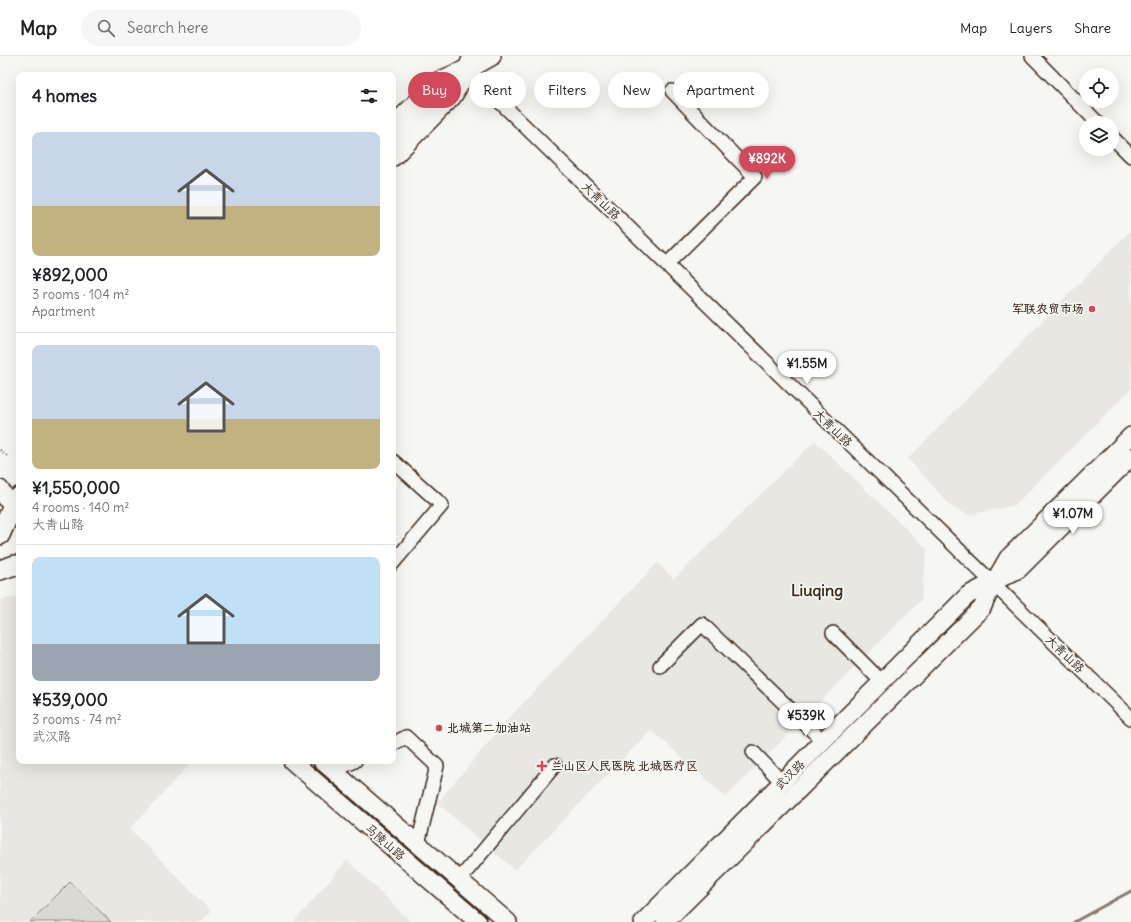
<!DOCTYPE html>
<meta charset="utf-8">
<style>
:root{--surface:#fff;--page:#f6f6f6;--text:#202124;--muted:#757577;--line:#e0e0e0;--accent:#d1495b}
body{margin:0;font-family:Delius,"LXGW WenKai TC",sans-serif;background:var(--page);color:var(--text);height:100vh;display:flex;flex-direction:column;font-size:15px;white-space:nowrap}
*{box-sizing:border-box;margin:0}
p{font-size:13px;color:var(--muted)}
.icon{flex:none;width:22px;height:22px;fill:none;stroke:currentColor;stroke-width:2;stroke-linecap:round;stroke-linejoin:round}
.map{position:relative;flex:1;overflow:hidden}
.panel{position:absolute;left:16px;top:16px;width:380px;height:692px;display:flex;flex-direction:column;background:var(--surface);border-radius:8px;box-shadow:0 4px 16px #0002}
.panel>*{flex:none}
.hud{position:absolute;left:408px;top:16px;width:380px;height:36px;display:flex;gap:8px}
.buttons{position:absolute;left:1079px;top:12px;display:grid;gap:8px}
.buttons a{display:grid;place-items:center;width:40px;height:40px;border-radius:50%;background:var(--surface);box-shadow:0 4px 16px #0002;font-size:20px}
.price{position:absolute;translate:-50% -34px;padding:0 9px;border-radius:14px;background:#fff;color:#222;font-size:13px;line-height:26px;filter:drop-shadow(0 1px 2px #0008)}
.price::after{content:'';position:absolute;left:50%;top:24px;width:12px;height:9px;margin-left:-6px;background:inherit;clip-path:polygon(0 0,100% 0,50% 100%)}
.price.active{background:var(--accent);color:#fff}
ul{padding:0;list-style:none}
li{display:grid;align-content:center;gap:8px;height:212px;padding:0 16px}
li+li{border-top:1px solid var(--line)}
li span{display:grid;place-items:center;height:124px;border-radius:8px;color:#555}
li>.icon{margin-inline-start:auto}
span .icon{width:72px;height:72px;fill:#fffc;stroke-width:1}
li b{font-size:17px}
h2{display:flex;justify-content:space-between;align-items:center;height:48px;padding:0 16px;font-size:17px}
.pill{padding:0 14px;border-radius:18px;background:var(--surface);box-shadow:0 4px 16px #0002;font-size:14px;line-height:36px}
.pill.active{background:var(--accent);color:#fff}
header{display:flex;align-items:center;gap:24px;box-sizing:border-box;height:56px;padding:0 20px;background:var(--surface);border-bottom:1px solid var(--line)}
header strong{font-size:19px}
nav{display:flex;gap:22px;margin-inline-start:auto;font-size:14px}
.search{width:280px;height:36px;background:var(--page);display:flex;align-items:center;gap:10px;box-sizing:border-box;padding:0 14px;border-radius:22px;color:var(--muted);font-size:15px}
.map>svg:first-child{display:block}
.built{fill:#e8e7e2}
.green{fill:#dad9d3;stroke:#8a8278}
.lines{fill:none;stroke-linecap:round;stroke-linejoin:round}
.stream{stroke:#857a71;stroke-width:3}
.minor-casing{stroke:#3b2a1e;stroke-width:16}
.major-casing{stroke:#3b2a1e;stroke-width:20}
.highway-casing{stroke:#3b2a1e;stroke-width:22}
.path{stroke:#3b2a1e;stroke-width:2;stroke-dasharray:1 3;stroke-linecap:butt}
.minor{stroke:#f6f6f2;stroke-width:13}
.major{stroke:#f6f6f2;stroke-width:17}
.highway{stroke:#f6f6f2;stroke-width:19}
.poi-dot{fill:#d1495b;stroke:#f6f6f2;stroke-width:1.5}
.labels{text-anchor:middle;stroke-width:3.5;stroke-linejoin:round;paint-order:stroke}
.street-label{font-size:12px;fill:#3b2a1e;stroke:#f6f6f2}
.poi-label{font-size:12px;font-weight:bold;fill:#3b2a1e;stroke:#f6f6f2;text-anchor:start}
.district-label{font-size:16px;font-weight:bold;fill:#3b2a1e;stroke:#f6f6f2}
</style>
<header>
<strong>Map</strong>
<div class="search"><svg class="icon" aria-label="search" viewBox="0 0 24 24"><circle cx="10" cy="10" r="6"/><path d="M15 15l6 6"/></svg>Search here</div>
<nav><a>Map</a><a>Layers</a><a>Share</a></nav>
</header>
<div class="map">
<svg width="1131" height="866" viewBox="0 0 1131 866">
<rect width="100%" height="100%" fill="#f6f6f2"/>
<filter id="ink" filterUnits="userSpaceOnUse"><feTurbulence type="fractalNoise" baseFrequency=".025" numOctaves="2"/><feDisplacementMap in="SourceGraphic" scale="8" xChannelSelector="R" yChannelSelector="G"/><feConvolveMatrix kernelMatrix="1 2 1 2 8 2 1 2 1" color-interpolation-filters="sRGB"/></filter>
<g filter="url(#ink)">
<!-- built -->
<path class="built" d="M1131 174V333L1015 449 968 459 952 451 908 403Z
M815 385 927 493 921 544 726 741 651 674 515 814 437 747 510 661 657 507 674 523Z
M16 541H19V705H193L130 773 211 855 201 866H0V544Z
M347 804 411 866H294Z"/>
<!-- green -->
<path class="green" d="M70 826 111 866H30Z"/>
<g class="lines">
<!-- stream -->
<path class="stream" d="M1074 866 1131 835"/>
<!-- minor casing -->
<g class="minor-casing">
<path id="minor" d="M1032 0 1098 67
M468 13 496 42 1131 662
M1112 81 1131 100
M393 86 426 53
M666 209 755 121 672 35
M393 405 442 449 393 507
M833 577 882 626
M660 610 702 568 823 685
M393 688 406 681 437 710 418 788
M753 696 782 726
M333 715 355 705
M459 824 555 709"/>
</g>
<!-- major casing -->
<g class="major-casing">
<path id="major" d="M0 433 19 461
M292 705 478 866
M322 705 508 866
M643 866 968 539 1019 513 1131 401
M665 866 982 552 993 528 1008 502 1131 380"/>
</g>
<!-- highway casing -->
<g class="highway-casing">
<path id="highway" d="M393 71 438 26 468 13 491 0
M393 100 452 40 468 13 473 0
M0 479 12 452 19 441
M0 514 15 509 19 510"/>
</g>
<!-- path -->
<path class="path" d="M0 394 7 400"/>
<!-- minor -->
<use href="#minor" class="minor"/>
<!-- major -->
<use href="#major" class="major"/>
<!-- highway -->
<use href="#highway" class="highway"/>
</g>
</g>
<!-- markers -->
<g class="poi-dot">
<circle cx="1092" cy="253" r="4"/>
<circle cx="439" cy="672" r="4"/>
<path d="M540 704h4v4h4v4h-4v4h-4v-4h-4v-4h4z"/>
</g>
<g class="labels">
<!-- street labels -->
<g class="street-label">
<text transform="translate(601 145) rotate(44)" y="4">大青山路</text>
<text transform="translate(833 372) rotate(44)" y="4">大青山路</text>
<text transform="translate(1065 598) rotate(44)" y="4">大青山路</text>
<text transform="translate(790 719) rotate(-45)" y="4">武汉路</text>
<text transform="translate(385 786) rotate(41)" y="4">马陵山路</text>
</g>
<!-- poi labels -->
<g class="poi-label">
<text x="1084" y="257" text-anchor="end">军联农贸市场</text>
<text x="447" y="676">北城第二加油站</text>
<text x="551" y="714">兰山区人民医院 北城医疗区</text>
</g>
<!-- district labels -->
<g class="district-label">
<text x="817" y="540">Liuqing</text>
</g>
</g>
</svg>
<div class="buttons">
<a><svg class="icon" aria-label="locate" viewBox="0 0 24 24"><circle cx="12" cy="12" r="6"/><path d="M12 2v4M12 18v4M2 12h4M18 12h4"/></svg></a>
<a><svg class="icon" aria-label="layers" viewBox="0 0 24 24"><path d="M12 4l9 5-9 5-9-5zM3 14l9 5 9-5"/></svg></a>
</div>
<b class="price active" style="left:767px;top:124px">¥892K</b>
<b class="price" style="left:807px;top:329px">¥1.55M</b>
<b class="price" style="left:1073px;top:479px">¥1.07M</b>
<b class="price" style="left:806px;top:681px">¥539K</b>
<div class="hud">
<a class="pill active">Buy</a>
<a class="pill">Rent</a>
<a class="pill">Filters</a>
<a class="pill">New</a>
<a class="pill">Apartment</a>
</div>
<section class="panel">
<h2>4 homes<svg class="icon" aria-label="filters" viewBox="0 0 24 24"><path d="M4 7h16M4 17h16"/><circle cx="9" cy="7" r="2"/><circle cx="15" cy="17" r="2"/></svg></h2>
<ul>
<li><span style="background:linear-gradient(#c9d6e8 60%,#c2b280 0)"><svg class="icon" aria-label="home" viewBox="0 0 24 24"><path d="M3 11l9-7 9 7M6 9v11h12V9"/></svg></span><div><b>¥892,000</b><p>3 rooms · 104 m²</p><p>Apartment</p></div></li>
<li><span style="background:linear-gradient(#c9d6e8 60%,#c2b280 0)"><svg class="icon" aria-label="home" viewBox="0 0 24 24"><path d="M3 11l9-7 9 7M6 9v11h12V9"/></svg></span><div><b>¥1,550,000</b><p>4 rooms · 140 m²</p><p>大青山路</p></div></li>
<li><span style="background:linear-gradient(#bfe0f5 70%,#9aa5b1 0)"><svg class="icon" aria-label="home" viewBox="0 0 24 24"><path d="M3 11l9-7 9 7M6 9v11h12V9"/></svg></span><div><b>¥539,000</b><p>3 rooms · 74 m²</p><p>武汉路</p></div></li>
</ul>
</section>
</div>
